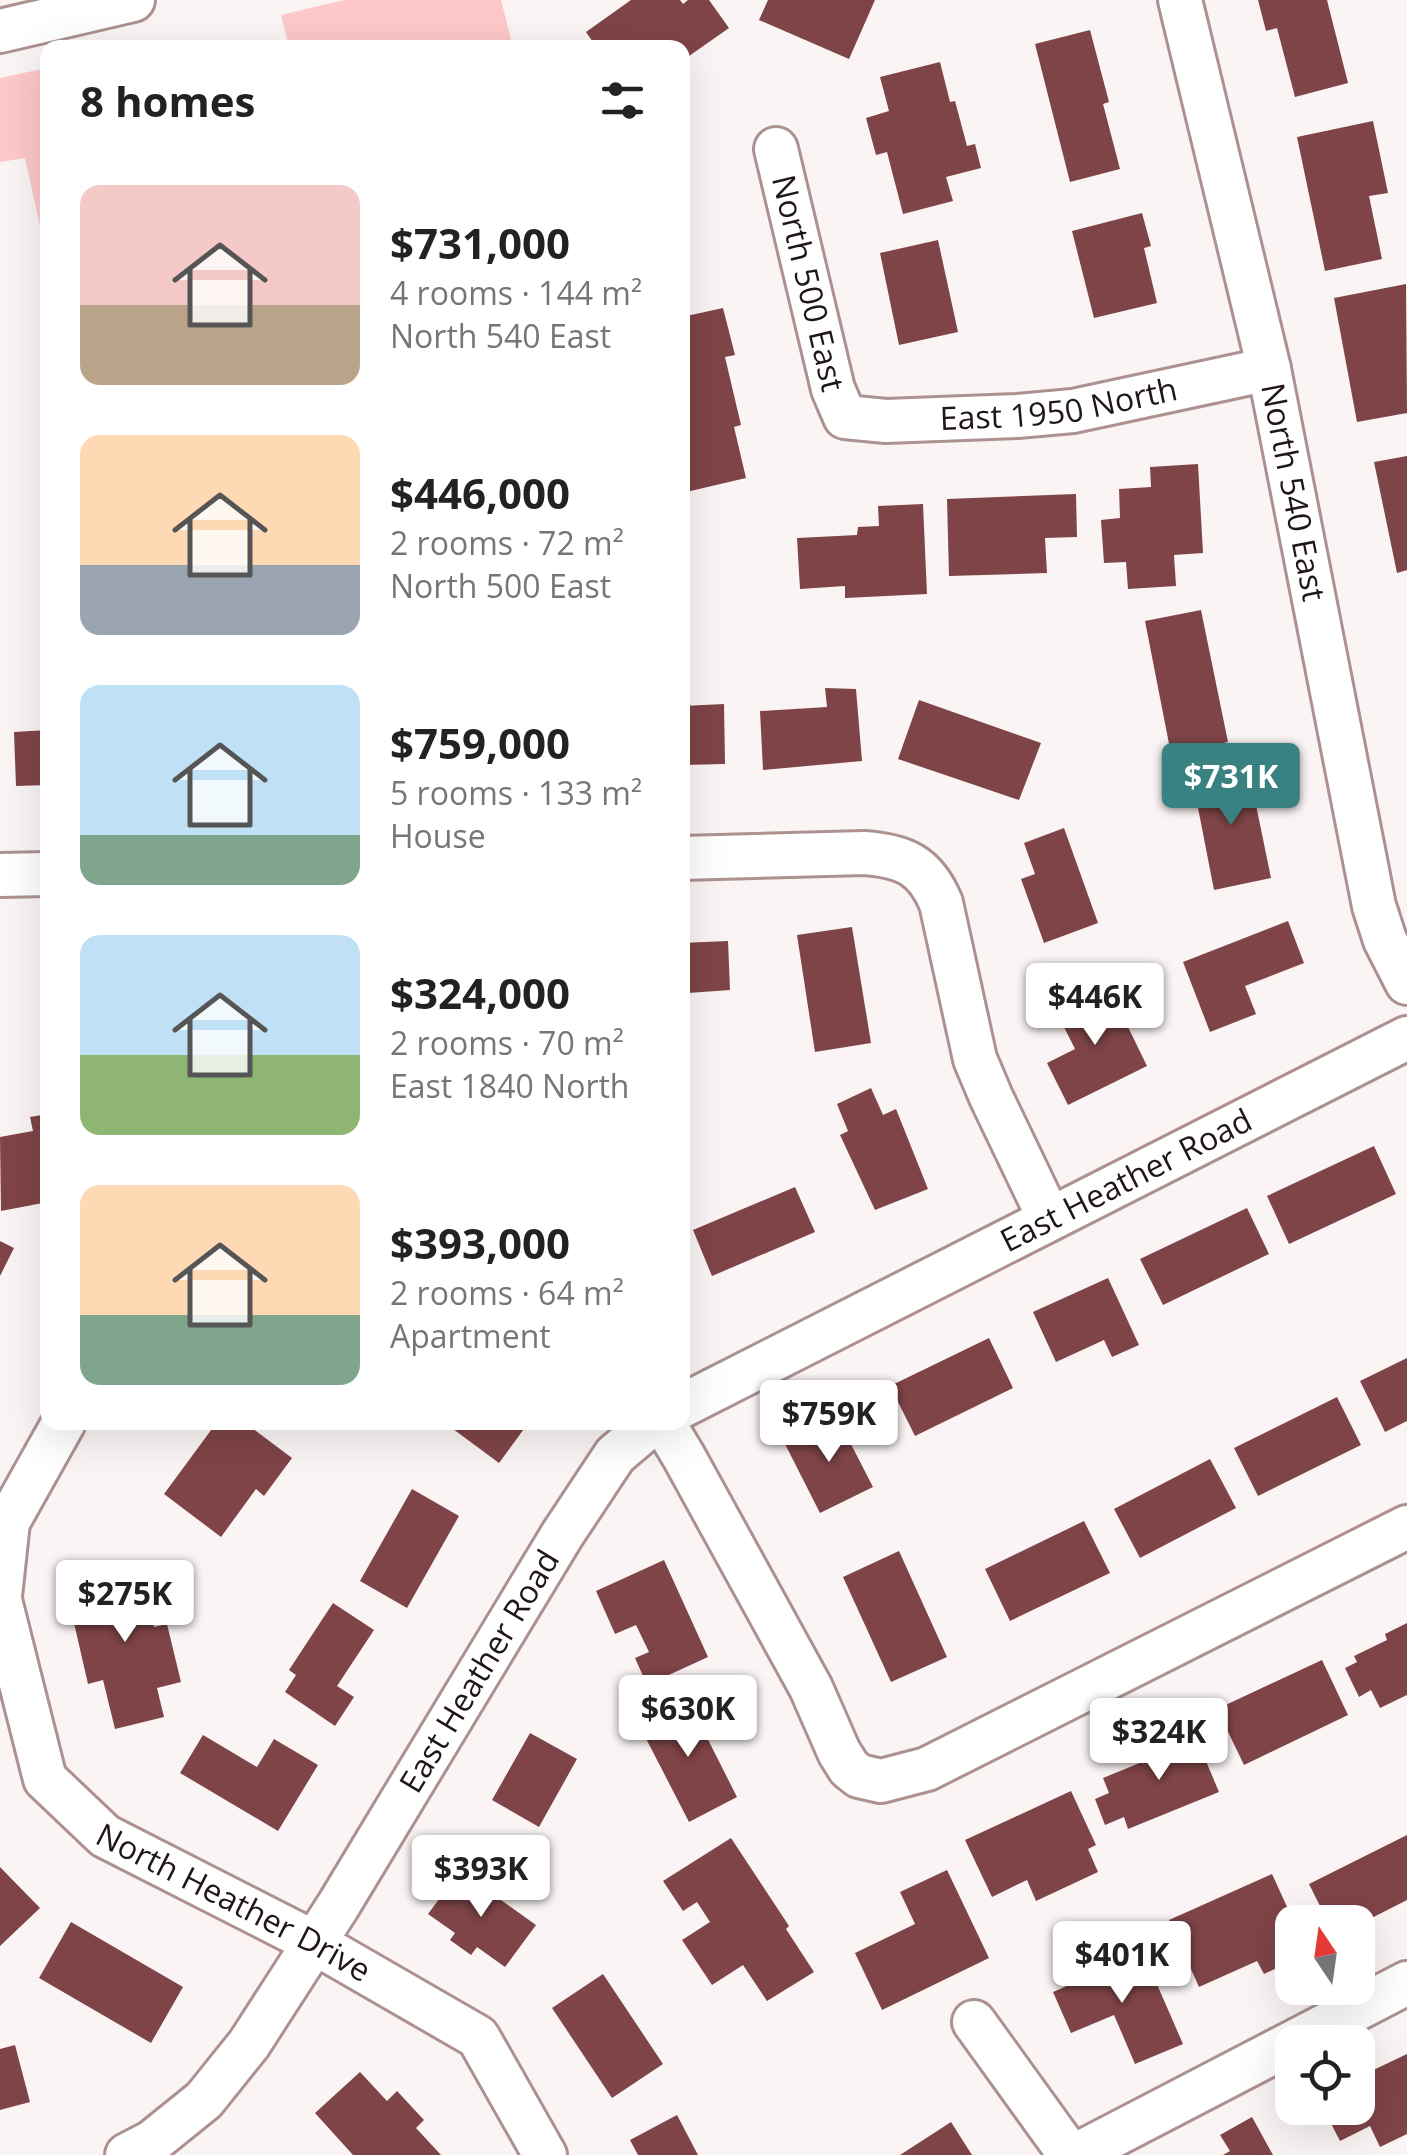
<!DOCTYPE html>
<meta charset="utf-8">
<style>
:root{--surface:#fff;--page:#f6f6f6;--text:#222;--muted:#767676;--accent:#398281}
body{margin:0;font-family:"Open Sans",sans-serif;background:var(--page);color:var(--text);height:100vh;display:flex;flex-direction:column;font-size:38px;white-space:nowrap}
*{box-sizing:border-box;margin:0}
p{font-size:32px;color:var(--muted)}
.icon{flex:none;width:55px;height:55px;fill:none;stroke:currentColor;stroke-width:2;stroke-linecap:round;stroke-linejoin:round}
.map{position:relative;flex:1;overflow:hidden}
.panel{position:absolute;left:40px;top:40px;width:650px;height:1390px;display:flex;flex-direction:column;background:var(--surface);border-radius:20px;box-shadow:0 10px 40px #0002}
.panel>*{flex:none}
.needle{width:65px;rotate:347deg}
.fabs{position:absolute;left:1275px;top:1905px;display:grid;gap:20px}
.fabs a{display:grid;place-items:center;width:100px;height:100px;border-radius:20px;background:var(--surface);box-shadow:0 10px 40px #0002;font-size:50px}
.price{position:absolute;translate:-50% -85px;padding:0 22px;border-radius:10px;background:#fff;color:#222;font-size:32px;line-height:65px;filter:drop-shadow(0 2px 5px #0008)}
.price::after{content:'';position:absolute;left:50%;top:60px;width:30px;height:22px;margin-left:-15px;background:inherit;clip-path:polygon(0 0,100% 0,50% 100%)}
.price.selected{background:var(--accent);color:#fff}
ul{padding:0;list-style:none}
li{display:flex;align-items:center;gap:30px;height:250px;padding:0 40px}
li span{display:grid;place-items:center;flex:none;width:280px;height:200px;border-radius:20px;color:#555}
li>.icon{margin-inline-start:auto}
span .icon{width:120px;height:120px;fill:#fffc;stroke-width:1}
li b{font-size:42px}
h2{display:flex;justify-content:space-between;align-items:center;height:120px;padding:0 40px;font-size:42px}
.map>svg:first-child{display:block}
.green{fill:#fec7c8}
.building{fill:#7f4447}
.lines{fill:none;stroke-linecap:round;stroke-linejoin:round}
.minor-casing{stroke:#ad9191;stroke-width:48}
.minor{stroke:#fff;stroke-width:42}
.labels{text-anchor:middle;stroke-width:10;stroke-linejoin:round;paint-order:stroke}
.street-label{font-size:32px;fill:#201616;stroke:#fff}
</style>
<div class="map">
<svg width="1407" height="2155" viewBox="0 0 1407 2155">
<rect width="100%" height="100%" fill="#fbf4f4"/>
<!-- green -->
<path class="green" d="M344 0H501L513 47H497L494 40 465 48H298L287 39 281 15Z
M47 68 48 226 45 227 47 258 25 158 0 162V78Z"/>
<!-- building -->
<path class="building" d="M631 0H680L683 4 688 0H709L729 28 682 61V48H597L586 32Z
M768 0H875L849 59 759 20Z
M1258 0H1327L1348 83 1295 97 1277 28 1266 31Z
M1090 30 1109 102 1103 104 1120 169 1070 182 1035 44Z
M940 62 950 102 955 101 967 146 975 144 981 168 946 177 953 201 903 214 887 152 876 155 866 118 889 111 880 77Z
M1373 121 1388 193 1369 196 1382 259 1325 271 1297 137Z
M1142 213 1151 246 1144 248 1157 303 1094 318 1072 231Z
M938 240 958 332 899 345 880 253Z
M1406 284 1407 413 1357 422 1334 298Z
M723 308 735 355 725 357 741 425 734 427 746 478 682 493V317Z
M1407 456V570L1397 573 1374 462Z
M1198 464 1203 553 1174 555 1176 586 1128 589 1126 562 1104 563 1101 520 1120 518 1119 489 1151 487 1150 467Z
M1076 494 1077 537 1045 538 1047 573 949 576 947 499Z
M923 504 927 594 845 598V586L800 589 797 538 857 535 858 527 879 526 878 506Z
M1201 610 1228 742 1171 754 1145 621Z
M825 688 856 689 862 761 763 770 760 711 827 707Z
M919 700 1041 743 1019 800 898 759Z
M724 704 725 764 682 765V706Z
M48 730V785L16 786 14 732Z
M1248 766 1271 878 1214 890 1192 777Z
M1064 828 1098 923 1044 943 1021 879 1035 874 1024 843Z
M1288 921 1304 963 1245 986 1256 1014 1210 1032 1183 962Z
M852 927 871 1043 815 1052 797 935Z
M728 941 730 990 688 993V1007H682V943Z
M1109 988 1147 1066 1068 1105 1047 1063 1075 1049 1057 1013Z
M871 1088 883 1115 896 1109 928 1189 875 1210 840 1135 848 1131 837 1104Z
M48 1114V1202L1 1211 0 1137 33 1131 30 1117Z
M1374 1146 1396 1194 1289 1244 1267 1196Z
M795 1187 815 1232 712 1276 693 1230Z
M1247 1208 1269 1254 1163 1305 1140 1259Z
M0 1241 14 1248 0 1276Z
M1108 1278 1139 1345 1112 1357 1104 1340 1056 1362 1033 1312Z
M989 1338 1013 1388 915 1436 890 1386Z
M1407 1358V1421L1385 1432 1360 1381Z
M1337 1397 1361 1445 1258 1496 1234 1448Z
M837 1417 873 1487 820 1513 785 1444Z
M217 1422H244L292 1458 264 1496 256 1489 221 1537 164 1494Z
M451 1422H529L499 1463 449 1426Z
M1210 1459 1236 1508 1140 1558 1114 1509Z
M412 1489 459 1516 407 1608 360 1581Z
M1084 1521 1110 1573 1010 1621 985 1569Z
M899 1551 947 1657 891 1682 843 1577Z
M664 1560 708 1657 647 1685 635 1658 649 1652 636 1625 615 1634 596 1591Z
M139 1561 154 1627 167 1624 181 1682 157 1688 164 1717 115 1729 103 1680 88 1684 74 1623 83 1621 75 1587 101 1580 99 1570Z
M333 1603 374 1630 337 1686 354 1697 335 1726 285 1692 296 1675 289 1670Z
M1407 1623V1695L1380 1708 1371 1690 1359 1697 1345 1668 1357 1662 1354 1656 1387 1640 1385 1634Z
M1322 1660 1348 1715 1244 1765 1217 1709Z
M687 1698 737 1797 689 1822 638 1723Z
M1192 1728 1219 1792 1128 1829 1124 1817 1105 1825 1095 1799 1109 1793 1103 1778 1159 1755 1155 1743Z
M530 1733 577 1759 539 1827 492 1800Z
M203 1735 257 1767 274 1739 318 1765 278 1831 180 1773Z
M1071 1791 1096 1845 1088 1849 1098 1872 1036 1901 1027 1880 992 1897 965 1840Z
M1407 1835V1900L1358 1925V1922H1328L1309 1884Z
M731 1838 789 1926 786 1929 814 1972 767 2001 743 1965 712 1985 682 1940 710 1922 697 1902 683 1911 663 1881Z
M0 1867 40 1908 0 1946Z
M947 1870 989 1958 882 2010 855 1953 915 1924 900 1892Z
M460 1871 536 1925 505 1967 477 1947 471 1955 450 1940 455 1933 428 1914Z
M1272 1874 1294 1922 1292 1961 1264 1974 1257 1961 1199 1987 1169 1920Z
M71 1922 183 1987 151 2043 39 1978Z
M1130 1952 1138 1970 1149 1966 1183 2044 1135 2064 1114 2015 1071 2033 1053 1992 1085 1978 1082 1972Z
M603 1974 663 2064 612 2098 552 2008Z
M15 2045 30 2102 0 2110V2049Z
M1407 2054V2134L1380 2147 1370 2126 1340 2141 1323 2108H1358V2075L1366 2071 1367 2073Z
M360 2072 387 2101 397 2091 424 2120 416 2128 441 2155H353L315 2113Z
M677 2115 698 2155H638L630 2140Z
M1252 2117 1273 2155H1223L1230 2151 1220 2135Z
M951 2122 972 2155H900Z"/>
<g class="lines">
<!-- minor casing -->
<g class="minor-casing">
<g id="minor">
<path id="s1" d="M1180 0 1269 369 1374 906 1385 940 1407 983"/>
<path d="M0 31 133 0"/>
<path id="s2" d="M776 149 833 389 845 417 886 421 1017 416 1073 411 1269 369"/>
<path d="M682 858 864 853C904 856 925 865 941 903L975 1059 991 1097 1049 1218"/>
<path d="M0 875 48 874"/>
<path id="s3" d="M682 1406 1407 1038"/>
<path d="M663 1422 684 1457 811 1688 839 1752 849 1768 859 1776 881 1781 927 1769 1407 1527"/>
<path d="M0 1596 8 1522 64 1422"/>
<path id="s4" d="M0 1600 45 1779 105 1836 315 1943 478 2037 545 2155"/>
<path d="M974 2022 1070 2155"/>
<path id="s5" d="M127 2155 152 2142 204 2100 249 2044 338 1906 562 1535 615 1455 654 1422"/>
<path d="M1076 2155 1407 1983"/>
</g>
</g>
<!-- minor -->
<use href="#minor" class="minor"/>
</g>
<g class="labels">
<!-- street labels -->
<g class="street-label">
<text dy="11" stroke="none"><textPath href="#s2" startOffset="138">North 500 East</textPath></text>
<text dy="11" stroke="none"><textPath href="#s2" startOffset="492">East 1950 North</textPath></text>
<text dy="11" stroke="none"><textPath href="#s1" startOffset="505">North 540 East</textPath></text>
<text dy="11" stroke="none"><textPath href="#s3" startOffset="498">East Heather Road</textPath></text>
<text dy="11" stroke="none"><textPath href="#s5" startOffset="605">East Heather Road</textPath></text>
<text dy="11" stroke="none"><textPath href="#s4" startOffset="412">North Heather Drive</textPath></text>
</g>
</g>
</svg>
<div class="fabs">
<a><svg class="needle" viewBox="-14 -14 28 28"><path d="M0-13l5 13h-10z" fill="#e53935"/><path d="M0 13l5-13h-10z" fill="#767676"/></svg></a>
<a><svg class="icon" aria-label="locate" viewBox="0 0 24 24"><circle cx="12" cy="12" r="6"/><path d="M12 2v4M12 18v4M2 12h4M18 12h4"/></svg></a>
</div>
<b class="price selected" style="left:1231px;top:828px">$731K</b>
<b class="price" style="left:1095px;top:1048px">$446K</b>
<b class="price" style="left:829px;top:1465px">$759K</b>
<b class="price" style="left:125px;top:1645px">$275K</b>
<b class="price" style="left:688px;top:1760px">$630K</b>
<b class="price" style="left:1159px;top:1783px">$324K</b>
<b class="price" style="left:481px;top:1920px">$393K</b>
<b class="price" style="left:1122px;top:2006px">$401K</b>
<section class="panel">
<h2>8 homes<svg class="icon" aria-label="filters" viewBox="0 0 24 24"><path d="M4 7h16M4 17h16"/><circle cx="9" cy="7" r="2"/><circle cx="15" cy="17" r="2"/></svg></h2>
<ul>
<li><span style="background:linear-gradient(#f6c9c9 60%,#b9a48a 0)"><svg class="icon" aria-label="home" viewBox="0 0 24 24"><path d="M3 11l9-7 9 7M6 9v11h12V9"/></svg></span><div><b>$731,000</b><p>4 rooms · 144 m²</p><p>North 540 East</p></div></li>
<li><span style="background:linear-gradient(#ffd9b3 65%,#9aa5b1 0)"><svg class="icon" aria-label="home" viewBox="0 0 24 24"><path d="M3 11l9-7 9 7M6 9v11h12V9"/></svg></span><div><b>$446,000</b><p>2 rooms · 72 m²</p><p>North 500 East</p></div></li>
<li><span style="background:linear-gradient(#bfe0f5 75%,#7fa58c 0)"><svg class="icon" aria-label="home" viewBox="0 0 24 24"><path d="M3 11l9-7 9 7M6 9v11h12V9"/></svg></span><div><b>$759,000</b><p>5 rooms · 133 m²</p><p>House</p></div></li>
<li><span style="background:linear-gradient(#bfe0f5 60%,#8fb573 0)"><svg class="icon" aria-label="home" viewBox="0 0 24 24"><path d="M3 11l9-7 9 7M6 9v11h12V9"/></svg></span><div><b>$324,000</b><p>2 rooms · 70 m²</p><p>East 1840 North</p></div></li>
<li><span style="background:linear-gradient(#ffd9b3 65%,#7fa58c 0)"><svg class="icon" aria-label="home" viewBox="0 0 24 24"><path d="M3 11l9-7 9 7M6 9v11h12V9"/></svg></span><div><b>$393,000</b><p>2 rooms · 64 m²</p><p>Apartment</p></div></li>
</ul>
</section>
</div>
